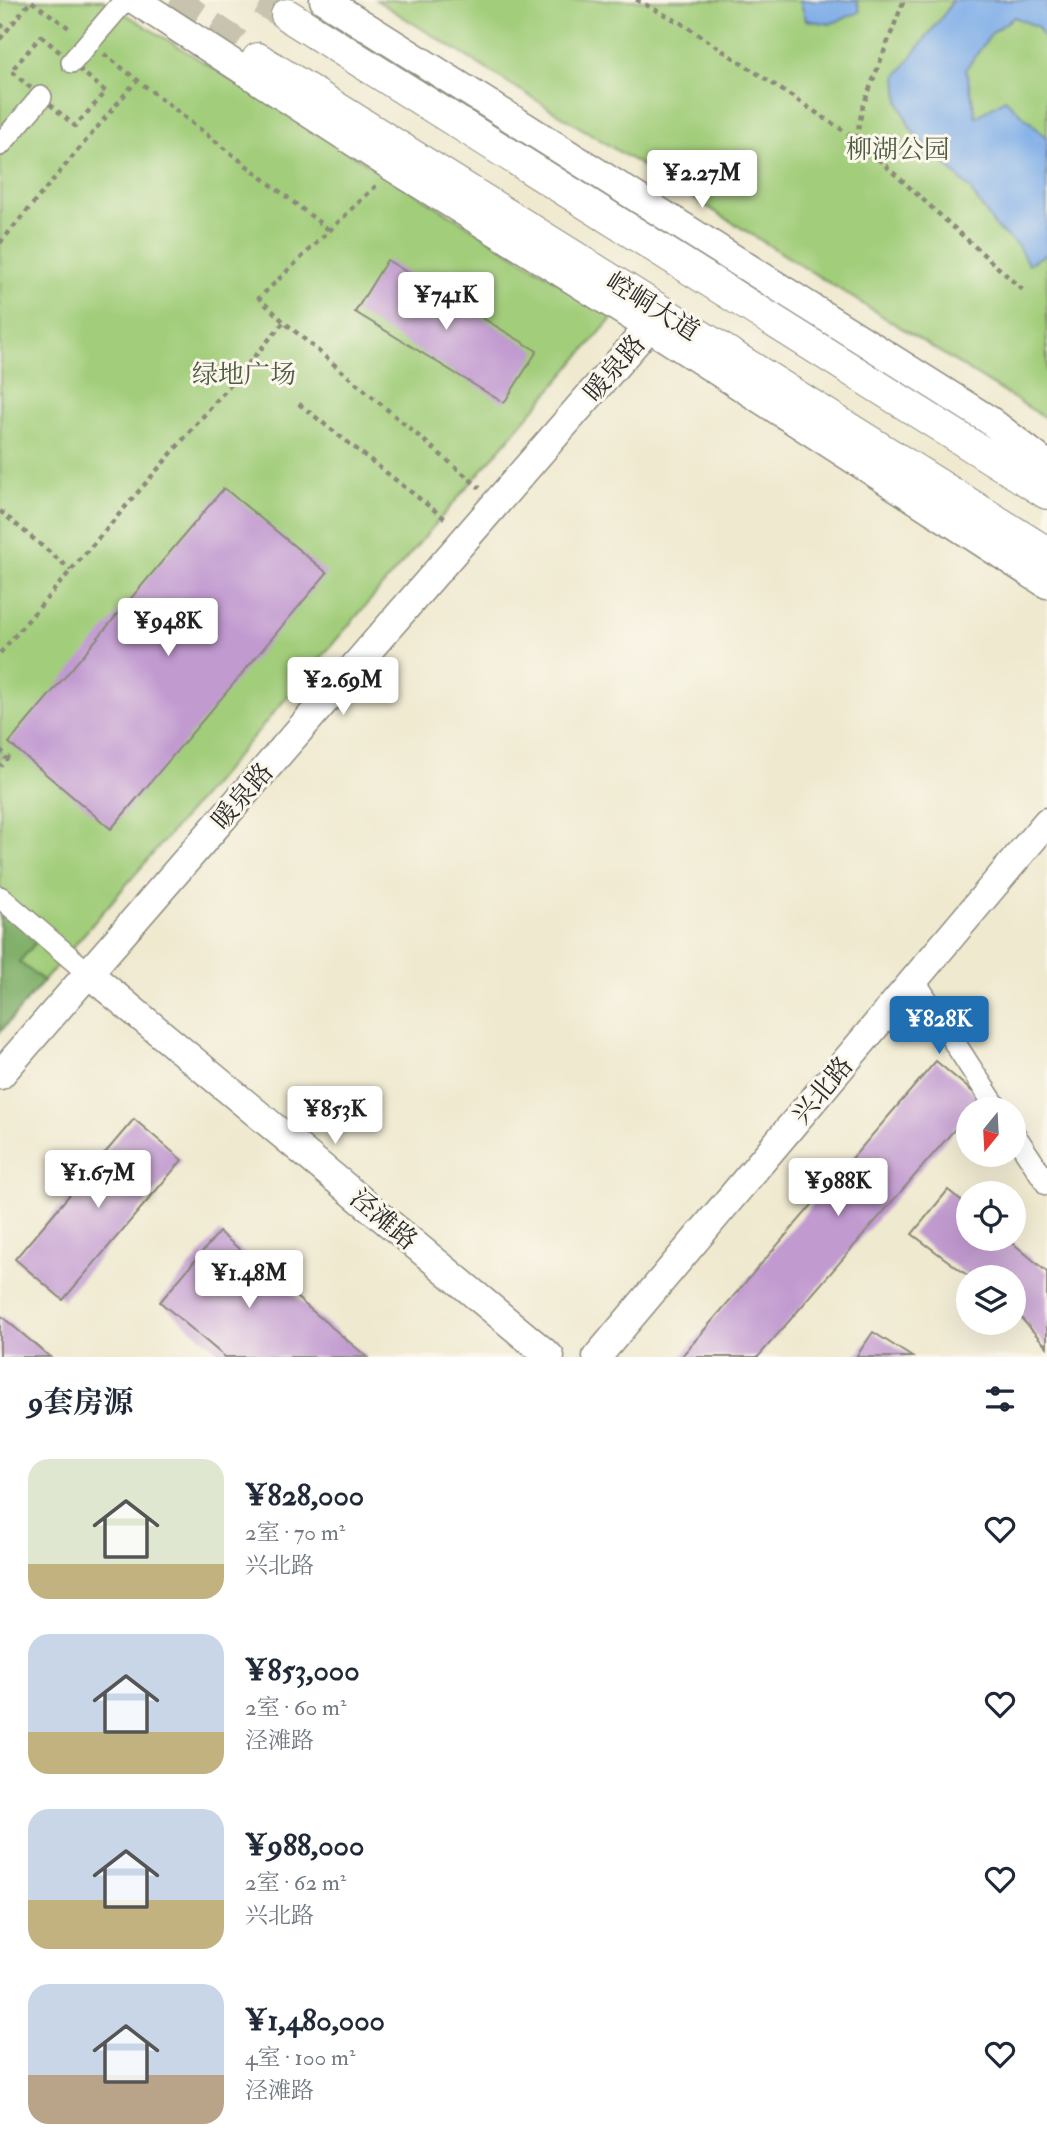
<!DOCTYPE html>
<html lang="zh">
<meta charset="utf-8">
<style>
:root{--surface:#fff;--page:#f6f6f7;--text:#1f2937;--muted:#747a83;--accent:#1f6fb2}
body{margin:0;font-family:"IM FELL Double Pica","Noto Serif SC",serif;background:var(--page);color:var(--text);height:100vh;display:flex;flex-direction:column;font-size:26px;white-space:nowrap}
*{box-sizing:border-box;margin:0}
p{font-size:23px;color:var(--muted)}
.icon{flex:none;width:38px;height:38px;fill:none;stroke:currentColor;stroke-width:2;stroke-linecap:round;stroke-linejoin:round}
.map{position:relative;height:1357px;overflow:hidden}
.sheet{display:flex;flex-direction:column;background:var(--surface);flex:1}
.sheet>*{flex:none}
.needle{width:46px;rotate:198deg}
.buttons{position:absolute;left:956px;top:1097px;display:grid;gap:14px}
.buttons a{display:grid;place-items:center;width:70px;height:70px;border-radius:50%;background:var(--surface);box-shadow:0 7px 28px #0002;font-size:35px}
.price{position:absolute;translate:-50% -60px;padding:0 16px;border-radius:7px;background:#fff;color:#222;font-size:23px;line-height:46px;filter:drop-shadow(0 2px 4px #0008)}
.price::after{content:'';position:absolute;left:50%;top:42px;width:21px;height:16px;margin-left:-10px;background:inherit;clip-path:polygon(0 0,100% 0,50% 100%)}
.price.on{background:var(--accent);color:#fff}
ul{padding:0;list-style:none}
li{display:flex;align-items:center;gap:21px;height:175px;padding:0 28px}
li span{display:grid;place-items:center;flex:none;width:196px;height:140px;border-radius:21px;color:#555}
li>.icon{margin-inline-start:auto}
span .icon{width:84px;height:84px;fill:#fffc;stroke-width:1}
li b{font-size:30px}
h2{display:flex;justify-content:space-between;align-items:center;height:84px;padding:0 28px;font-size:30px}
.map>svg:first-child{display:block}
.green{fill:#a2cd7a;stroke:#667c52;stroke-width:2}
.forest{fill:#81b06a;stroke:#566e4a;stroke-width:2}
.water{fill:#7cace7;stroke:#546c89;stroke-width:2}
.building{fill:#c19ad0}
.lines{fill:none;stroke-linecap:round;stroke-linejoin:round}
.primary-tunnel{stroke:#c8c3ae;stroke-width:32;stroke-dasharray:32 16;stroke-linecap:butt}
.street-casing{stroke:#8d8a7d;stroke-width:24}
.secondary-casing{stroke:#8d8a7d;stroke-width:31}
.primary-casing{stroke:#8d8a7d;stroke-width:34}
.path{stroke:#8d8a7d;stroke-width:4.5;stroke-dasharray:5 5;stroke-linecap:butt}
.street{stroke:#fff;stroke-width:21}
.secondary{stroke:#fff;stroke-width:28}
.primary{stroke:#fff;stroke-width:32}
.labels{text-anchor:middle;stroke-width:6;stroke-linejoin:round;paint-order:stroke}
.park-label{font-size:26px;fill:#4f5c43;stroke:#fbf7ec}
.street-label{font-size:26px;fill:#2b2b2b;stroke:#fbf7ec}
</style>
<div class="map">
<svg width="1047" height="1357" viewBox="0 0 1047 1357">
<rect width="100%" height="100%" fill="#fbf7ec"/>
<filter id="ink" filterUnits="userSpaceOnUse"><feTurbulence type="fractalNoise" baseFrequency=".0143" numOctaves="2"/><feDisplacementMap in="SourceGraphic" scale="14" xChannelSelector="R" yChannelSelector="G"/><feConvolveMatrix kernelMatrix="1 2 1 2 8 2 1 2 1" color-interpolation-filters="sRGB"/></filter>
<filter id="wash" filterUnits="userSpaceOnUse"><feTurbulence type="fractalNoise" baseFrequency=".00686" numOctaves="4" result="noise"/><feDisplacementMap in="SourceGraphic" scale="28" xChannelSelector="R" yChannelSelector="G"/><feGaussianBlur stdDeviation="1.57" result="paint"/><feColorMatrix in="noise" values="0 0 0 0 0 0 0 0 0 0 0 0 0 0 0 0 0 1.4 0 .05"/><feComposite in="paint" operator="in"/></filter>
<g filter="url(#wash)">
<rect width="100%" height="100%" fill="#efe9cf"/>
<!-- green -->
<path class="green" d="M0 0H103L614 316 0 1032Z
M376 0H1047V419Z"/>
<!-- forest -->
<path class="forest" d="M0 897 43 934 19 962 44 981 0 1032Z"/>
<!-- water -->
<path class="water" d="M800 0H857L860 12 830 24 806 20Z
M952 0H1047V45L1038 27 1014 17 993 32 966 69 976 117 1005 99 1047 138V254L1028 264 1018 246 996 228 969 188 911 130 899 102 897 76 947 10Z"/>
<g id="blocks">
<!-- building -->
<path class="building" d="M387 260 537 351 504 403 355 312Z
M224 488 327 573 111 829 9 743Z
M936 1061 981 1099 972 1110H968V1114L758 1357H681Z
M134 1119 182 1160 63 1300 15 1259Z
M948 1190 968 1206V1239H1008L1047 1272V1347L1013 1309V1278H971L912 1234Z
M219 1232 367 1357H225L160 1302Z
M0 1315 50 1357H0Z
M873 1332 912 1357H856Z"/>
</g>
</g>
<g filter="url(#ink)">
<use href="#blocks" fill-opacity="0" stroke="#8d8a7d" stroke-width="2"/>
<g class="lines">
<!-- primary-tunnel -->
<path class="primary-tunnel" d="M171 0 258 59
M263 0 287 15"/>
<!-- street casing -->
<g class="street-casing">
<path id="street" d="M72 62 125 0
M0 145 41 97
M0 897 88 973
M914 980 998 1110
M1013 1132 1047 1184"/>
</g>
<!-- secondary casing -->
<g class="secondary-casing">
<path id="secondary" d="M135 0 394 168 649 327 1047 584
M324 0 989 420 1047 465
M88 973 550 1357
M0 1075 649 327
M597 1357 1047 822"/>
</g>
<!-- primary casing -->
<g class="primary-casing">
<path id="primary" d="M287 15 1047 493
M258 59 1047 553"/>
</g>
<!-- path -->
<path class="path" d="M636 0 681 23 856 139 1025 292
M0 24 7 30
M41 36 106 92 75 126 11 71Z
M0 39 31 1 72 30
M104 54 329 230
M856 139 863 106 904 0
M376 186 259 298 284 322 480 488
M0 243 137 80
M299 404 448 521
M0 511 71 570
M0 653 284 322
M0 750 8 757 0 766"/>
<!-- street -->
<use href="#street" class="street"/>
<!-- secondary -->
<use href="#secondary" class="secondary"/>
<!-- primary -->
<use href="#primary" class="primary"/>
</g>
</g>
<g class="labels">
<!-- park labels -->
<g class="park-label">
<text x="898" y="158">柳湖公园</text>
<text x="244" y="383">绿地广场</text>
</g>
<!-- street labels -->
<g class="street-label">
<text transform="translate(653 306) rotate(32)" y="9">崆峒大道</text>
<text transform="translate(614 368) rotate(-49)" y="9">暖泉路</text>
<text transform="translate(242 796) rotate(-49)" y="9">暖泉路</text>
<text transform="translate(822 1090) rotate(-50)" y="9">兴北路</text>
<text transform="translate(384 1219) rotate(40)" y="9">泾滩路</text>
</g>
</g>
</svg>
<div class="buttons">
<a><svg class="needle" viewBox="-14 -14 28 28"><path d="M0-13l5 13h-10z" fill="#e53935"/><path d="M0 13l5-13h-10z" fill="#747a83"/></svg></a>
<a><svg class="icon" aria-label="locate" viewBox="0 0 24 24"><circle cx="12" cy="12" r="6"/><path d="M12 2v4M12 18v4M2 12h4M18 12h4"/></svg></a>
<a><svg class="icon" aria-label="layers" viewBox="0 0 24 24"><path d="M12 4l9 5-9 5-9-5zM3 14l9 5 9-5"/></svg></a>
</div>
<b class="price" style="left:702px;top:210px">¥2.27M</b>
<b class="price" style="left:446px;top:332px">¥741K</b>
<b class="price" style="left:168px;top:658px">¥948K</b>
<b class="price" style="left:343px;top:717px">¥2.69M</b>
<b class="price on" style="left:939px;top:1056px">¥828K</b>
<b class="price" style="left:335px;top:1146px">¥853K</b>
<b class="price" style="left:98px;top:1210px">¥1.67M</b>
<b class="price" style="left:838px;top:1218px">¥988K</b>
<b class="price" style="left:249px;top:1310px">¥1.48M</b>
</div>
<section class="sheet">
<h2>9套房源<svg class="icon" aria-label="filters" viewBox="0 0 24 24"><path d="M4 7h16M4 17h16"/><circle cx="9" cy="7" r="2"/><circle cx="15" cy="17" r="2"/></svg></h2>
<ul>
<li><span style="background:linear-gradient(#dfe7d0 75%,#c2b280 0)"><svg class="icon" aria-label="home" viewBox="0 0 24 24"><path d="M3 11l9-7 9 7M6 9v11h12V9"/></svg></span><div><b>¥828,000</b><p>2室 · 70 m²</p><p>兴北路</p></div><svg class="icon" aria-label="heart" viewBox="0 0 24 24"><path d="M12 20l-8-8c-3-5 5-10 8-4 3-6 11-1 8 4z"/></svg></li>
<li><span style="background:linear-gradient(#c9d6e8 70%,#c2b280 0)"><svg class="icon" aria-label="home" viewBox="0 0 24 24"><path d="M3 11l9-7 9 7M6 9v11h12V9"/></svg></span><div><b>¥853,000</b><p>2室 · 60 m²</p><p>泾滩路</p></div><svg class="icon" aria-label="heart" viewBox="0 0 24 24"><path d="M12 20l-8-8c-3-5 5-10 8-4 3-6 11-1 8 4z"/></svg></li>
<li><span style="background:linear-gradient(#c9d6e8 65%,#c2b280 0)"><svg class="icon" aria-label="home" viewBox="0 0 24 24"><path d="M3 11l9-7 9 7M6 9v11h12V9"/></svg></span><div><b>¥988,000</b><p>2室 · 62 m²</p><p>兴北路</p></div><svg class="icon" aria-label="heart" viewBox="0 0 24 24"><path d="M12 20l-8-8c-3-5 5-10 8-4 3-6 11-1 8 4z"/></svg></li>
<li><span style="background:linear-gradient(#c9d6e8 65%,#b9a48a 0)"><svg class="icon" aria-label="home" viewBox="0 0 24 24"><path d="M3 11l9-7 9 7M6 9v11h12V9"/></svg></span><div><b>¥1,480,000</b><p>4室 · 100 m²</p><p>泾滩路</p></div><svg class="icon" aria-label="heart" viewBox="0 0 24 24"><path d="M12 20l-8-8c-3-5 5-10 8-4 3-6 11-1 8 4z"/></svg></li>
</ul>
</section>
